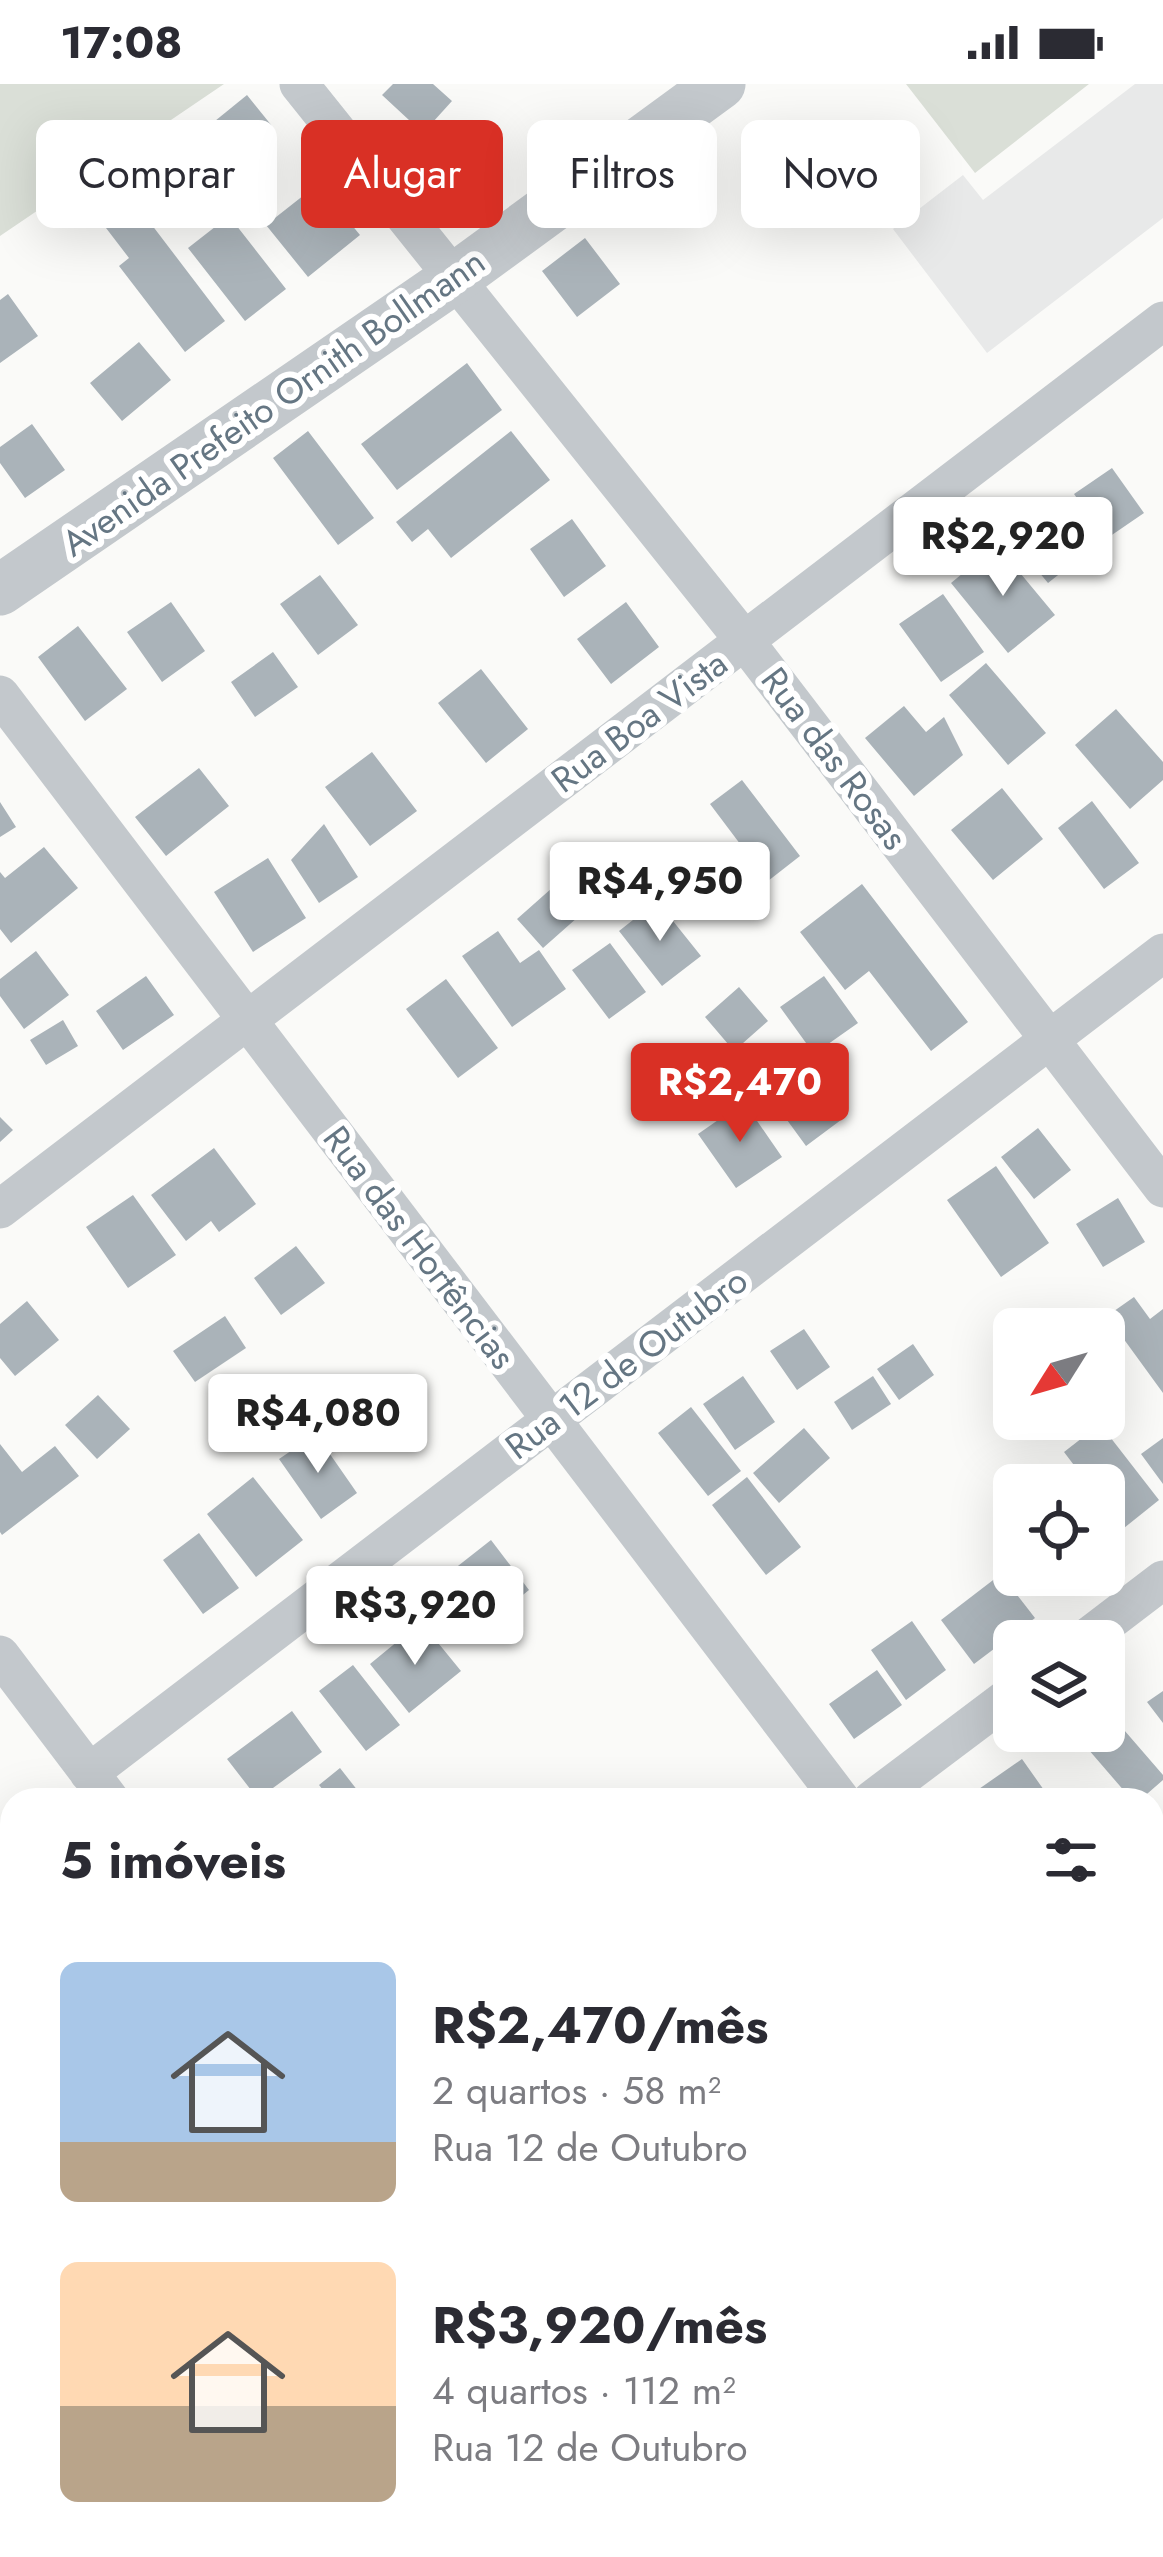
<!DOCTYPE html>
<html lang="pt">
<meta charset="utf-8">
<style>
:root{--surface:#fff;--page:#f7f7f7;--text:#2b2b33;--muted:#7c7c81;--accent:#d93025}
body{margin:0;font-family:Jost,sans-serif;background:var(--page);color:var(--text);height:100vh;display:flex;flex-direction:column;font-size:45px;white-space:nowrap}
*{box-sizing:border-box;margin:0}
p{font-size:39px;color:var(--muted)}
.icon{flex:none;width:66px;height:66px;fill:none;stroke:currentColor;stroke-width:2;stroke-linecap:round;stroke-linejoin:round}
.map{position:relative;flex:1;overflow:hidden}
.side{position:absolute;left:0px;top:1704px;width:1164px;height:771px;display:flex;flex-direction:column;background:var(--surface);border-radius:36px 36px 0 0;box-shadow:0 12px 48px #0002}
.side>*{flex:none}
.banner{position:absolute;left:36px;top:36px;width:1092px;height:108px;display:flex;gap:24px}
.needle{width:78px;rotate:233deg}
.fabs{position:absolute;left:993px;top:1224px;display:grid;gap:24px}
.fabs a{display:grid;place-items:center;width:132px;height:132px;border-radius:18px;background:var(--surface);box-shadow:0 12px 48px #0002;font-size:60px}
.price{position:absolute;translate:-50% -102px;padding:0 27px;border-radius:12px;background:#fff;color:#222;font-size:39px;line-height:78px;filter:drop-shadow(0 3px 6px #0008)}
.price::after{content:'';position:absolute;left:50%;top:72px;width:36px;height:27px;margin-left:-18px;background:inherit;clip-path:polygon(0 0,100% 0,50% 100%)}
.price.on{background:var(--accent);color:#fff}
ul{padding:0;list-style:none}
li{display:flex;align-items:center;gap:36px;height:300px;padding:0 60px}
li span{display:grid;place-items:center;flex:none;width:336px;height:240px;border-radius:18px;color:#555}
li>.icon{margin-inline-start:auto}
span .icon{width:144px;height:144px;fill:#fffc;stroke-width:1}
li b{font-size:51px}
h2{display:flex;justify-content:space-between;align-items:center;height:144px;padding:0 60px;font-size:51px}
.tag{padding:0 42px;border-radius:18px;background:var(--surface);box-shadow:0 12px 48px #0002;font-size:42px;line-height:108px}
.tag.on{background:var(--accent);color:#fff}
.status{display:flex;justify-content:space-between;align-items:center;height:84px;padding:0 60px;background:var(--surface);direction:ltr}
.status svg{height:33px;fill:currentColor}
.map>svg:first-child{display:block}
.built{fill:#e8e9e9}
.green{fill:#dadfd7}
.building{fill:#aab3b9}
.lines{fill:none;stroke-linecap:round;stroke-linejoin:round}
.minor{stroke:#c3c8cc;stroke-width:39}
.tertiary{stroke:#c3c8cc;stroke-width:51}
.labels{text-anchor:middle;stroke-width:12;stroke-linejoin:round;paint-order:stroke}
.street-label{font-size:36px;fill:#657683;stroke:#fff}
</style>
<div class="status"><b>17:08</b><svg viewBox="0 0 49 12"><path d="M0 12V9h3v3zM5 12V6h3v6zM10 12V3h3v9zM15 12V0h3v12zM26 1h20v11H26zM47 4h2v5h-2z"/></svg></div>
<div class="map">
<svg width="1163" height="2473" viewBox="0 0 1163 2473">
<rect width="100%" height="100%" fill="#fafaf8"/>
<!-- built -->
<path class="built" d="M1135 0H1163V134L987 269 893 145 963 91 983 116Z"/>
<!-- green -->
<path class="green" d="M0 0H224L0 152Z
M906 0H1089L975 89Z"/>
<!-- building -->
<path class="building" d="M393 0H433L452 17 423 49 382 11Z
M247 11 272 42 224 81 199 50Z
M318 100 360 151 308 193 266 141Z
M123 103 225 237 185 268 119 182 129 174 93 127Z
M229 132 286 205 245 237 188 164Z
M585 154 620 200 577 233 542 187Z
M8 210 38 252 0 279V216Z
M139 258 171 296 122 337 90 299Z
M467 279 502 326 397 406 361 360Z
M32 340 65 386 25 414 0 379V363Z
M308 347 374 434 338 461 273 374Z
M511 347 550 396 451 474 428 445 412 458 396 438Z
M1112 384 1144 429 1106 455 1074 410Z
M1052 428 1086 469 1048 499 1014 458Z
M572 435 606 482 564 513 530 465Z
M997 461 1055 531 1008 569 951 499Z
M320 491 358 541 318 571 280 520Z
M943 510 984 568 941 598 899 540Z
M171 518 205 567 162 598 127 548Z
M626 518 659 563 611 600 577 555Z
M78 542 127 605 85 637 38 573Z
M273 568 298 603 255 633 231 598Z
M986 579 1046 649 1008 681 949 611Z
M481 585 528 645 486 679 438 619Z
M904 622 926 648 944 633 963 671 914 712 865 654Z
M1116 625 1163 678V696L1130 725 1075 661Z
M372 668 417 727 370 762 325 703Z
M199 684 229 722 166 772 135 733Z
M742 696 800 772 768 797 710 720Z
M1002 704 1043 755 993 796 951 746Z
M1092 717 1139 779 1104 805 1058 744Z
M0 718 16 743 0 753Z
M324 740 358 793 319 819 291 776Z
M44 763 78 804 11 859 0 845V788L5 794Z
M268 774 306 834 253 868 214 808Z
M862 800 968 938 931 967 869 887 845 906 800 848Z
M552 804 578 833 543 864 517 835Z
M657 817 701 872 662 902 619 847Z
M498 847 520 879 539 866 566 905 512 943 462 872Z
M610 859 646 908 609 935 572 886Z
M36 867 69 911 24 945 0 912V895Z
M146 892 174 931 123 966 96 927Z
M824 892 858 939 814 970 780 923Z
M446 895 498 964 458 994 406 925Z
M739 903 768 937 734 967 705 933Z
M63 936 78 962 46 981 30 956Z
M810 986 845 1033 806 1062 771 1014Z
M744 1018 782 1073 736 1104 698 1050Z
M0 1033 13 1046 0 1058Z
M1038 1044 1071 1086 1034 1115 1001 1073Z
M214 1064 256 1120 219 1148 211 1137 186 1157 151 1111Z
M996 1082 1049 1159 1001 1193 947 1116Z
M133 1111 176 1171 128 1204 86 1143Z
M1118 1114 1145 1158 1103 1183 1076 1140Z
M296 1162 325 1199 281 1231 254 1194Z
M1134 1213 1150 1235 1163 1225V1309L1107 1232Z
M27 1217 59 1256 15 1292 0 1274V1240Z
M225 1232 246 1264 195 1298 173 1267Z
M804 1245 830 1283 797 1306 770 1267Z
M913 1260 934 1291 899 1316 877 1285Z
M743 1292 775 1338 735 1366 703 1320Z
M873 1292 891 1320 852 1346 834 1318Z
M98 1311 130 1345 97 1375 65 1341Z
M691 1323 741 1387 708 1412 658 1349Z
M1100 1340 1159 1416 1124 1444 1104 1420V1401H1089L1064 1368Z
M804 1344 830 1374 779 1419 753 1389Z
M316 1350 357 1409 321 1435 279 1375Z
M1163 1354V1400L1141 1370Z
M0 1360 22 1388 55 1362 79 1392 2 1451 0 1448Z
M253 1393 303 1456 256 1493 207 1430Z
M747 1393 801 1463 766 1491 712 1421Z
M199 1449 239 1504 203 1530 163 1476Z
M491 1456 529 1506 488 1539 449 1489Z
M1001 1490 1035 1534 974 1580 941 1536Z
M1021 1491H1065L1036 1512Z
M912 1537 946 1586 906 1616 871 1566Z
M421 1538 461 1587 409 1629 370 1580Z
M353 1581 400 1641 366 1667 319 1607Z
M877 1586 902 1621 854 1655 829 1620Z
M1163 1607V1639L1147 1618Z
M292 1627 322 1668 258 1715 227 1675Z
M1118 1639 1163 1691V1696L1140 1716H1132L1088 1665Z
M1022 1675 1051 1716H982L976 1707Z
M340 1684 365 1716H331L319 1701Z
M1163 1742V1800L1152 1808V1750Z
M1152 1945 1163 1960V2043L1160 2045 1152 2034Z
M0 2123 12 2139V2188L2 2195Z
M1152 2363 1163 2377V2415L1152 2423Z
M39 2463H72L58 2473H46Z
M101 2463H110L118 2473H88Z
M259 2463H309L296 2473H267Z
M544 2463H587L574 2473H552Z
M744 2463H800L787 2473H752Z
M1014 2463H1103L1088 2473H1001Z"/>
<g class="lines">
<!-- minor -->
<path class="minor" d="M299 0 744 556 1163 1104
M0 611 841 1716
M0 1125 1163 237
M1083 1557 1163 1496
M0 1571 110 1716
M89 1689 1163 869
M872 1716 1014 1609
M1152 2126 1163 2140
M1152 2277 1163 2269
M0 2375 12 2366
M176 2463 184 2473
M674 2463 681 2473
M891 2473 904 2463"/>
<!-- tertiary -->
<path class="tertiary" d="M0 506 455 194 720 0"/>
</g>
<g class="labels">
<!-- street labels -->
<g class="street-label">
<text transform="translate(273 318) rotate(-35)" y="13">Avenida Prefeito Ornith Bollmann</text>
<text transform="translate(639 637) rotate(-37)" y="13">Rua Boa Vista</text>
<text transform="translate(835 674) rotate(53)" y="13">Rua das Rosas</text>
<text transform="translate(420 1163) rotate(53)" y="13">Rua das Hortências</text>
<text transform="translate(626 1279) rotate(-37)" y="13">Rua 12 de Outubro</text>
</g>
</g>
</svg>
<div class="fabs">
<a><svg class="needle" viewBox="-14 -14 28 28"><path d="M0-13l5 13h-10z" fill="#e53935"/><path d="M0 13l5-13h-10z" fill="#7c7c81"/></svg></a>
<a><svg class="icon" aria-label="locate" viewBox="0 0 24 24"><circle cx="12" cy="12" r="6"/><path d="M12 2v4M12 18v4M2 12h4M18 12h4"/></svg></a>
<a><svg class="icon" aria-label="layers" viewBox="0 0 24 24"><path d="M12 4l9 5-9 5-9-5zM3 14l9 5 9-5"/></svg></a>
</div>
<b class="price" style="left:1003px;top:515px">R$2,920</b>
<b class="price" style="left:660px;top:860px">R$4,950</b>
<b class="price on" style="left:740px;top:1061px">R$2,470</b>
<b class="price" style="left:318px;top:1392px">R$4,080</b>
<b class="price" style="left:415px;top:1584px">R$3,920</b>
<div class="banner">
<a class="tag">Comprar</a>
<a class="tag on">Alugar</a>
<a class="tag">Filtros</a>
<a class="tag">Novo</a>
</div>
<section class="side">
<h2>5 imóveis<svg class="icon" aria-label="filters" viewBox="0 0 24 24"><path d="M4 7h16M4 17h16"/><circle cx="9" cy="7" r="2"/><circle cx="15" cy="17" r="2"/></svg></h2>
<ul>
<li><span style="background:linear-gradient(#a9c7e8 75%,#b9a48a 0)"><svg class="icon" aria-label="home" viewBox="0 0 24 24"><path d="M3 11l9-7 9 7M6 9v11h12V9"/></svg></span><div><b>R$2,470/mês</b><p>2 quartos · 58 m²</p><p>Rua 12 de Outubro</p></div></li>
<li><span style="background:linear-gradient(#ffd9b3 60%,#b9a48a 0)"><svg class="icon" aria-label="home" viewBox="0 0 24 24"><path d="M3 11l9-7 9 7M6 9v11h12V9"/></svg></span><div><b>R$3,920/mês</b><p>4 quartos · 112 m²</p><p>Rua 12 de Outubro</p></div></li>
</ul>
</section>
</div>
